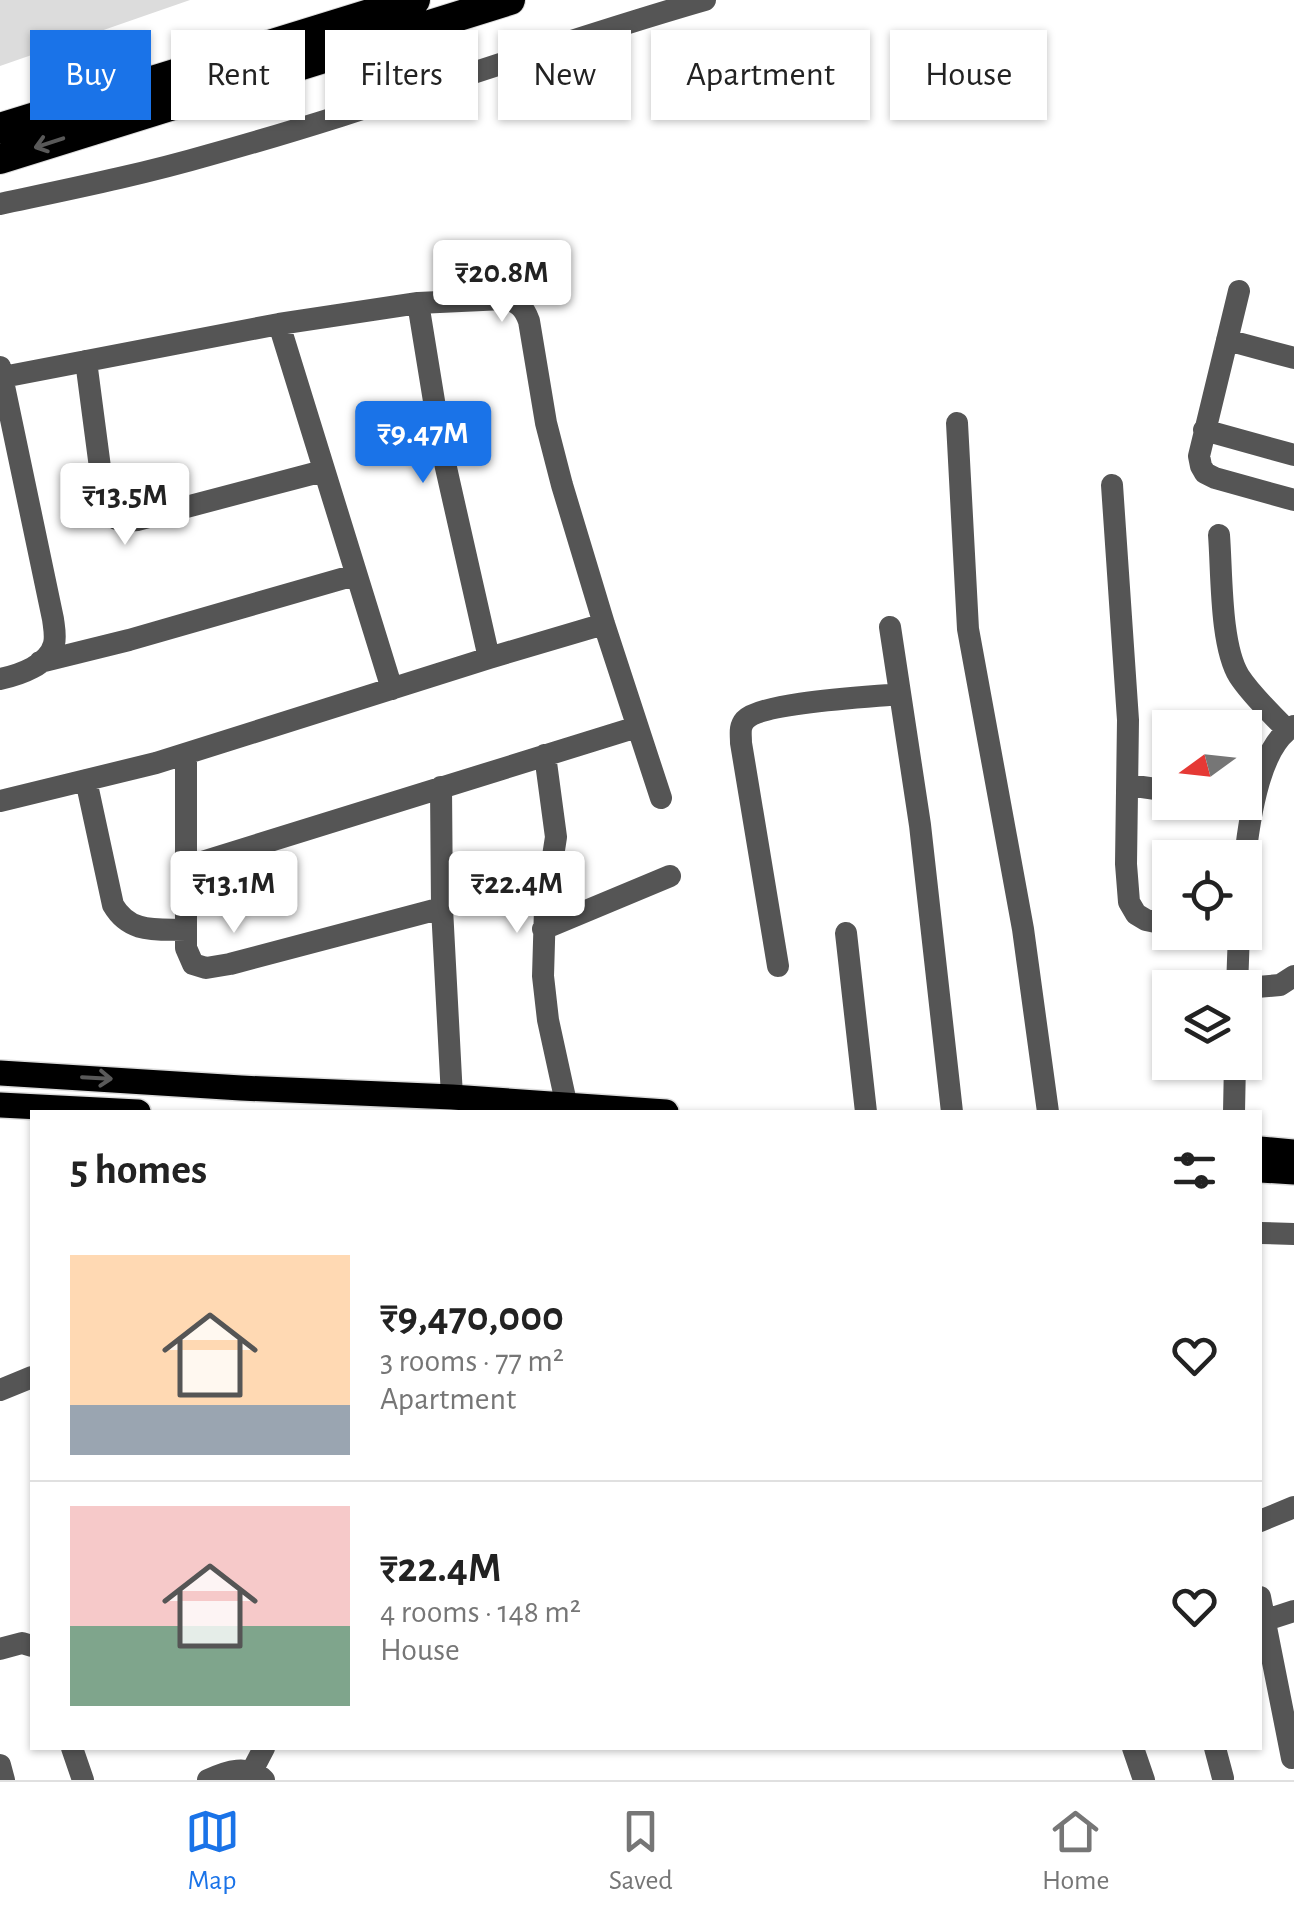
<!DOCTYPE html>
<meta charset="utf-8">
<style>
:root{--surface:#fff;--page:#f6f6f6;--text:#222;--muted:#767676;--line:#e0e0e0;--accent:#1a73e8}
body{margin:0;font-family:"Alegreya Sans",sans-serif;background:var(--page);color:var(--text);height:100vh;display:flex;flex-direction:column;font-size:38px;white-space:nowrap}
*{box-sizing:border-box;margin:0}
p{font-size:32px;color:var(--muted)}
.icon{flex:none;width:55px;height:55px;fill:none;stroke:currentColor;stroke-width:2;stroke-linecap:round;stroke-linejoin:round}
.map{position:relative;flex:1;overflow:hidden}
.sheet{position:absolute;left:30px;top:1110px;width:1232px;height:640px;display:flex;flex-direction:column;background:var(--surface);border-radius:0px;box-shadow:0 2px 8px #0004}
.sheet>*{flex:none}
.banner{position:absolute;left:30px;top:30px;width:1235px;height:90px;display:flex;gap:20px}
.needle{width:65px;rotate:255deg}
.buttons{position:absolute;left:1152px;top:710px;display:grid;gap:20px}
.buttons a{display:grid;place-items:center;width:110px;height:110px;border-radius:0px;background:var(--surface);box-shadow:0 2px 8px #0004;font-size:50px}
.price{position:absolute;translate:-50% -85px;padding:0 22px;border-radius:10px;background:#fff;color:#222;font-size:32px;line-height:65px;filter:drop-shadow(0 2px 5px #0008)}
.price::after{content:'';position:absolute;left:50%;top:60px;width:30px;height:22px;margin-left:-15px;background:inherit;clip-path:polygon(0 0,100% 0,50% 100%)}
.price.on{background:var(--accent);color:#fff}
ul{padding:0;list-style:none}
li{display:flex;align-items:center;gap:30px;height:250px;padding:0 40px}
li+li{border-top:2px solid var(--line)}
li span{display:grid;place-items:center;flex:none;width:280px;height:200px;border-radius:0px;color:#555}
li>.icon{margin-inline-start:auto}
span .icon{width:120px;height:120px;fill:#fffc;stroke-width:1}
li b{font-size:42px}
h2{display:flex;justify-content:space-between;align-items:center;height:120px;padding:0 40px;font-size:42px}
.pill{padding:0 35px;border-radius:0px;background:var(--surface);box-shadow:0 2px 8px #0004;font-size:35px;line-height:90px}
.pill.on{background:var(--accent);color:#fff}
.menu{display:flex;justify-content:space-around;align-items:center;height:140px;border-top:2px solid var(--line);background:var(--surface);font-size:28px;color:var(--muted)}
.menu a{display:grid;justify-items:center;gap:5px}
.menu .on{color:var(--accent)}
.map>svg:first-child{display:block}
.green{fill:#dcdcdc}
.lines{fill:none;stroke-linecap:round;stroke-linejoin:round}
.major-casing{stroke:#dbdbdb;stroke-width:28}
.highway-casing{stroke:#dbdbdb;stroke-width:32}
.minor{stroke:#555;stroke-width:22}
.major{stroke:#000;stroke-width:25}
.highway{stroke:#000;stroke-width:30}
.oneway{stroke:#595959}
</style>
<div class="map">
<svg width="1294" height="1780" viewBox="0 0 1294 1780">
<rect width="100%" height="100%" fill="#fff"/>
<!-- green -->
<path class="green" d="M0 0H190L0 66Z"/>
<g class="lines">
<!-- major casing -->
<g class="major-casing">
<path id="major" d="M0 1073 241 1088 452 1097 666 1112
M0 1105 138 1112
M1260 1149 1294 1152
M1260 1170 1294 1172"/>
</g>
<!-- highway casing -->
<g class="highway-casing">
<path id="highway" d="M0 128 415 0
M0 159 510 0"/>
</g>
<!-- minor -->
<path class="minor" d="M0 204C70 189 140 175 209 155 376 109 538 48 705 0
M1239 291 1199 456 1201 466 1205 473 1215 478 1294 500
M418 303 442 450 489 658
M279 324 392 689
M1227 340 1294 358
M86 361 104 498C110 519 115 523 137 520L323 471
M0 367 53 619C54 627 56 636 54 644 49 665 19 675 0 679
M3 377 279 324 418 303 504 299C518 302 524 307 529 321L546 423 562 485 604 624 661 798
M957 423 968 629 1023 929 1048 1112
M1204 430 1294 455
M1112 485 1128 720 1126 864 1129 902 1136 914 1146 920 1170 925
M1219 535C1222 573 1220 645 1239 676 1252 696 1271 713 1287 730
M890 627 920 825 952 1112
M40 662 129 640 355 575
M186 754V948L193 964 206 968 230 964 442 908
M545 755 556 837 545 908 543 976 548 1020 567 1107
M86 780 113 905C130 934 156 929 186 930
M1128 785 1170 791
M441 787 442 908 452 1097
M0 801 156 763 489 658 604 624
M1245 858C1249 822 1259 745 1294 726
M186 867 637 727
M543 929 670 876
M846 933 866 1112
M778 966 741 743C741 734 739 727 745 720 761 702 871 697 900 694
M1237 988 1239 932
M1245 988 1280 985 1294 976
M1234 1112 1235 1062
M1261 1233 1294 1234
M0 1390 32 1377
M1260 1521 1294 1507
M1260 1597 1292 1758
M1260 1622 1294 1611
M0 1649 22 1643 32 1646
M72 1748 83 1780
M1133 1748 1144 1780
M1215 1748 1223 1778
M0 1765 4 1780
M252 1771 264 1748
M208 1780C227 1771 248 1764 264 1780"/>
<!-- major -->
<use href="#major" class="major"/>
<!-- highway -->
<use href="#highway" class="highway"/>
</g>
<!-- one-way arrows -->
<defs><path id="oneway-shaft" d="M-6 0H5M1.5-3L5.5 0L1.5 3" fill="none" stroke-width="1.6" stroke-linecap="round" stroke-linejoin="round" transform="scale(2.5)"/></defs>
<g class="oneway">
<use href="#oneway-shaft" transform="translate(49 143) rotate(162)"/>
<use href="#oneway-shaft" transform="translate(97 1078) rotate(3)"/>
</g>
</svg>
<div class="buttons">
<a><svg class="needle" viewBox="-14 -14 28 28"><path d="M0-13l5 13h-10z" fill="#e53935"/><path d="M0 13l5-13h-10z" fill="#767676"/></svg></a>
<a><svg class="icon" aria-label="locate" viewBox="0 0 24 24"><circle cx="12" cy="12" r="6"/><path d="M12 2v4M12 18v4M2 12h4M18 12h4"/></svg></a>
<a><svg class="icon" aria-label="layers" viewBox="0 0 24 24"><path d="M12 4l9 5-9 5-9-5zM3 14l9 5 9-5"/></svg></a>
</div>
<b class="price" style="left:502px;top:325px">₹20.8M</b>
<b class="price on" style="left:423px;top:486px">₹9.47M</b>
<b class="price" style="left:125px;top:548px">₹13.5M</b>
<b class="price" style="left:234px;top:936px">₹13.1M</b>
<b class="price" style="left:517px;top:936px">₹22.4M</b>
<div class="banner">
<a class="pill on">Buy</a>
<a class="pill">Rent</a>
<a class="pill">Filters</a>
<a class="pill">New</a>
<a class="pill">Apartment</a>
<a class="pill">House</a>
</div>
<section class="sheet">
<h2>5 homes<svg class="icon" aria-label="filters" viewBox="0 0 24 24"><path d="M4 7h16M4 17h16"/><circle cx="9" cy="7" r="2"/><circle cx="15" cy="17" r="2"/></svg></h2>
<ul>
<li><span style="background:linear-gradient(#ffd9b3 75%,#9aa5b1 0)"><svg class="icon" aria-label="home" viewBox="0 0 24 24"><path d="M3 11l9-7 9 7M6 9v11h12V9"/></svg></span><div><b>₹9,470,000</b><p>3 rooms · 77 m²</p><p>Apartment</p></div><svg class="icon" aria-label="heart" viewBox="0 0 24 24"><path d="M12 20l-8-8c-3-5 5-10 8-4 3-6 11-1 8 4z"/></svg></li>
<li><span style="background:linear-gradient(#f6c9c9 60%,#7fa58c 0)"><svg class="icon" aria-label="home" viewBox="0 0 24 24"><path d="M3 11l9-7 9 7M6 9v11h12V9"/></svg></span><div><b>₹22.4M</b><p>4 rooms · 148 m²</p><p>House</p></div><svg class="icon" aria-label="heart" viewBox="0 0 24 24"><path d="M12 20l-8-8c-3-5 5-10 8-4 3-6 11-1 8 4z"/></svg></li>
</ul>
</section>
</div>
<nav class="menu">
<a class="on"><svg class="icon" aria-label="map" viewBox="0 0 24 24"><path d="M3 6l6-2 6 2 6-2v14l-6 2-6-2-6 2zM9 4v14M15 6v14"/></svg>Map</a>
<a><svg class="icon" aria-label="saved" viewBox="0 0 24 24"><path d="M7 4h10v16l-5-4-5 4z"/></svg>Saved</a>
<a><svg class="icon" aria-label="home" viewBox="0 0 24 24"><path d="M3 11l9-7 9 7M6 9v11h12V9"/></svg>Home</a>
</nav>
